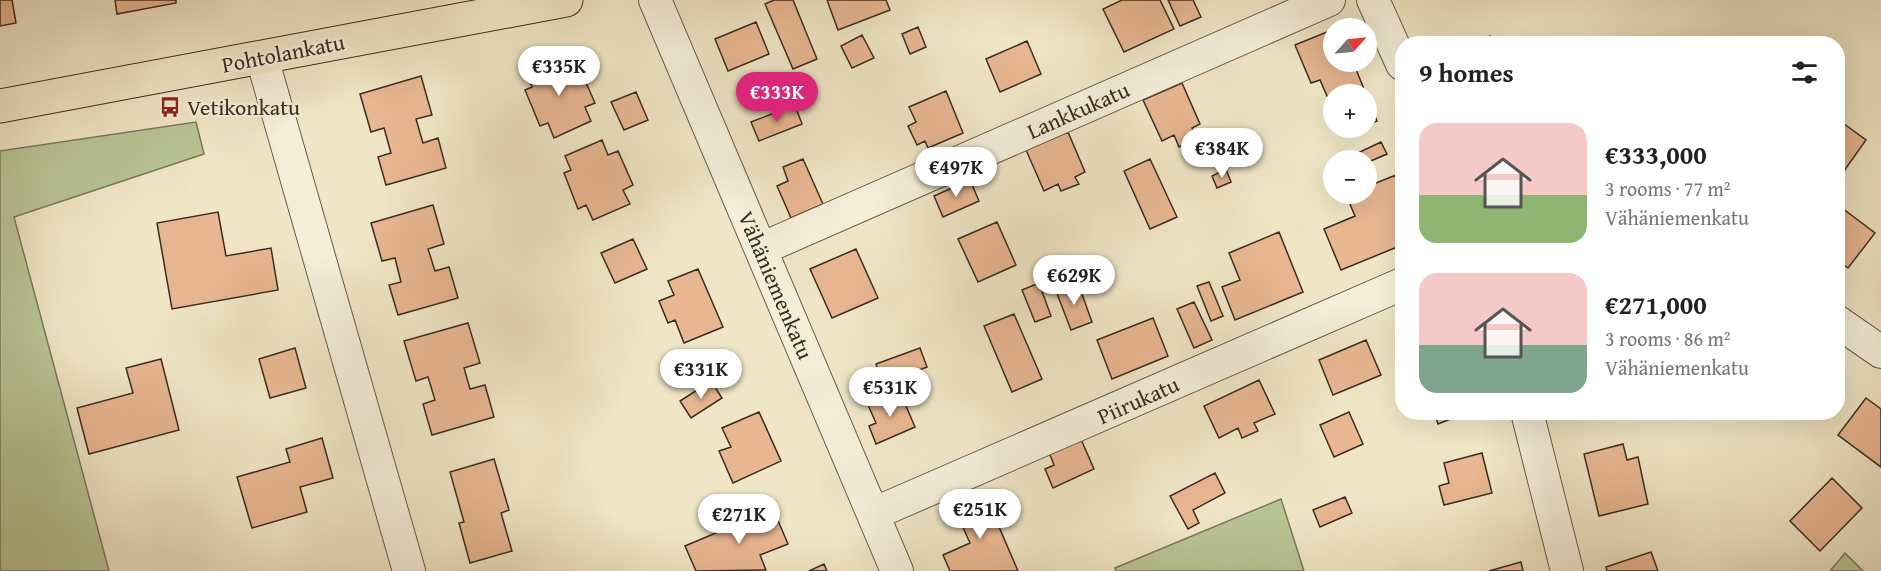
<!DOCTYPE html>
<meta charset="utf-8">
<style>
:root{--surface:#fff;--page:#f2f2f2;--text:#222;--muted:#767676;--accent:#db2777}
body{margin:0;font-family:"Gentium Book Plus",serif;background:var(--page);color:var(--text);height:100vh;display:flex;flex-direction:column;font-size:22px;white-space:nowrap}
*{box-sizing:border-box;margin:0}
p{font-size:20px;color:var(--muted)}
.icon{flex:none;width:33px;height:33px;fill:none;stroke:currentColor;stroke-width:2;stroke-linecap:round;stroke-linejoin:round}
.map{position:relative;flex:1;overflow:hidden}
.sheet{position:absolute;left:1395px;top:36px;width:450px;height:384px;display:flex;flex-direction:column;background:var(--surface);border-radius:24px;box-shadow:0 6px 24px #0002}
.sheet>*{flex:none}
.needle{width:39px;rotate:63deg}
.fabs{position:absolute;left:1323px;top:18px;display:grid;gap:12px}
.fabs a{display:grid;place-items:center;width:54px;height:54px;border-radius:50%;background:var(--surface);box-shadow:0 6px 24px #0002;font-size:30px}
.price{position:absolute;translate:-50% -51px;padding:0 14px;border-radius:21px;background:#fff;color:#222;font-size:20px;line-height:39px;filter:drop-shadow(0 2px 3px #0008)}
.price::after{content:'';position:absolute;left:50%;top:36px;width:18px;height:14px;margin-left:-9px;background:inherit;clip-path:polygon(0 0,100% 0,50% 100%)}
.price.current{background:var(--accent);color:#fff}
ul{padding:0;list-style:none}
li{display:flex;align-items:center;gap:18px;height:150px;padding:0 24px}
li span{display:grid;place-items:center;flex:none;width:168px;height:120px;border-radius:18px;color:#555}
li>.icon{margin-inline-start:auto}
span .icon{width:72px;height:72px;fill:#fffc;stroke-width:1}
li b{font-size:26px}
h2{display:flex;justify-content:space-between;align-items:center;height:72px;padding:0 24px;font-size:26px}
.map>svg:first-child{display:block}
.green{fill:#b9c596;stroke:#7a785c;stroke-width:1.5}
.building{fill:#e8b792;stroke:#3b2c21;stroke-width:1.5}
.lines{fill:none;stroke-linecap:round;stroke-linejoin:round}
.minor-casing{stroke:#685a4a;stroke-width:34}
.major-casing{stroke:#3b2c21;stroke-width:35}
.minor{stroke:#f5efda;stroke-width:32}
.major{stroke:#f0e6c6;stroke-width:33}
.labels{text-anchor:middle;stroke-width:4.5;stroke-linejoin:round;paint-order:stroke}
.street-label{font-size:22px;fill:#3b2c21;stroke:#f5efda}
.poi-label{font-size:22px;fill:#3b2c21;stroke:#f5efda;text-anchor:start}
</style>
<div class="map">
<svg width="1881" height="571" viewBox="0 0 1881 571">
<rect width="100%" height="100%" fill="#f0e6c6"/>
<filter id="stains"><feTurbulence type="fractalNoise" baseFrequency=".00333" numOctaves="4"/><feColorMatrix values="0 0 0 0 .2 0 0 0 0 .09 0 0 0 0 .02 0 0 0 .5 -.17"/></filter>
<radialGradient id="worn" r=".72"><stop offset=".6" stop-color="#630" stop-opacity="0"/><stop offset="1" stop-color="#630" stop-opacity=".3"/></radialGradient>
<!-- green -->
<path class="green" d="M196 122 204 154 14 217 109 571H0V151Z
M1281 499 1304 571H1116L1115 568Z
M1845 553 1863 571H1830Z"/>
<!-- building -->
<path class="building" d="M0 0H12L16 23 0 26Z
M115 0H176V3L117 14Z
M774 0H793L817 59 793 69 765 4Z
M827 0H886L890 10 838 30Z
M1122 0H1160L1174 29 1124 52 1103 9Z
M1168 0H1193L1201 17 1180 26Z
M756 22 769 54 728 71 715 39Z
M918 27 926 47 910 54 902 34Z
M1334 29V62H1353L1377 121 1366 125V94H1334V112L1320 80 1311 83 1295 45Z
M862 35 874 58 852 68 841 46Z
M1490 36 1493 44H1472Z
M1027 41 1041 74 1000 92 986 59Z
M563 57 569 72 579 67 595 103 585 107 591 121 554 138 548 123 540 126 525 90 532 87 526 73Z
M421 76 432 115 416 119 423 143 438 138 446 168 386 185 378 157 391 153 384 128 371 132 360 94Z
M1182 83 1200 124 1192 128 1197 139 1179 147 1174 135 1162 141 1143 100Z
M946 91 963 133 928 148 925 141 917 145 908 126 916 122 909 107Z
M636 92 648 120 624 130 611 102Z
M795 105 802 124 759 141 751 122Z
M1840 121 1866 140 1844 171 1838 167V124Z
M1340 128H1360L1343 134Z
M1068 132 1085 172 1075 177 1079 184 1061 191 1058 184 1044 191 1026 150Z
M602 140 608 155 618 151 633 185 623 190 630 204 593 220 586 205 578 209 564 173 571 170 565 156Z
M1381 142 1387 154 1366 163V160H1348L1347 158Z
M803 159 823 204 791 218 777 186 788 181 783 167Z
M1150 159 1177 217 1150 229 1124 171Z
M1226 169 1231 182 1217 188 1212 176Z
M1396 175 1402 191V245L1341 270 1324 229 1355 216 1346 195 1366 194V187Z
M970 180 979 201 943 217 934 196Z
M433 205 444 244 428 249 435 271 449 267 458 298 398 315 389 285 401 282 395 258 382 261 371 223Z
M1838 205 1875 233 1848 268 1838 260Z
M218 212 226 256 271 248 278 290 172 309 157 223Z
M997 222 1016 265 978 282 958 239Z
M1279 232 1303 292 1235 320 1222 287 1240 280 1229 253Z
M633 239 647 269 615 283 601 253Z
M856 249 878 298 832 318 810 269Z
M698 269 723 327 684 343 675 320 668 323 659 301 674 295 668 281Z
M1209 282 1223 316 1211 321 1197 286Z
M1039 283 1051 316 1035 322 1022 290Z
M1078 283 1092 322 1071 330 1056 291Z
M1194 302 1212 340 1194 348 1177 309Z
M1014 314 1042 379 1012 392 984 326Z
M1153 318 1168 356 1112 379 1097 340Z
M468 323 480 363 464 368 470 389 485 385 494 417 432 435 423 404 435 400 428 377 416 381 404 341Z
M1366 340 1381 375 1333 395 1319 360Z
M295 348 306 388 270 398 259 359Z
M920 348 927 367 883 384 876 364Z
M161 359 179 430 89 454 77 408 133 393 126 368Z
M1259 380 1275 414 1254 423 1258 431 1242 438 1238 428 1219 438 1204 406Z
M711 381 722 398 691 418 680 401Z
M900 392 915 427 876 444 869 426 876 423 868 405Z
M1866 398 1881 409V467L1838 435Z
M759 412 781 461 733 483 719 451 731 447 722 428Z
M1349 412 1363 444 1334 457 1320 425Z
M1434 412H1466V413L1438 424Z
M1080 437 1094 469 1053 488 1045 469 1054 465 1049 452Z
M322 438 333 478 300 487 307 512 252 528 237 477 290 462 286 449Z
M1623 444 1627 460 1638 457 1648 504 1599 516 1584 454Z
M1482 453 1492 493 1444 505 1439 486 1449 483 1444 463Z
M494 459 509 510 501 513 512 551 470 563 459 523 464 522 450 472Z
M1215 473 1225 493 1193 510 1199 523 1188 529 1170 496Z
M1832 478 1862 508 1820 551 1790 521Z
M984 492 1018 571H950L943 555 970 543 953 505Z
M1345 497 1352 513 1320 527 1313 510Z
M773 509 788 544 760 555 766 570 696 571 685 546Z
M1651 552 1658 571H1607L1606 567Z
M1521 562 1523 571H1489Z
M824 564 827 571H809Z"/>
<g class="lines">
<!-- minor casing -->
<g class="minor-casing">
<path id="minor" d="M655 0 897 571
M1373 0 1402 64
M262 58 409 571
M761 249 1329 0
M1838 322 1881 352
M1527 412 1567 571
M873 514 1402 284"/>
</g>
<!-- major casing -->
<g class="major-casing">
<path id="major" d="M0 106 566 0"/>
</g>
<!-- minor -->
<use href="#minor" class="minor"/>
<!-- major -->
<use href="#major" class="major"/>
</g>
<!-- icons -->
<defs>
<g id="bus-bare" transform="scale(1.62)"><path d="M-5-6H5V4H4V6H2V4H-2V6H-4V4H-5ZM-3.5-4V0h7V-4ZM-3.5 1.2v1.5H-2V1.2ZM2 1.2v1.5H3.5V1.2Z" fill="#8f2418" stroke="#f5efda" stroke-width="2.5" paint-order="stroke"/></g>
</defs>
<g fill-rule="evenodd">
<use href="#bus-bare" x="170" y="107"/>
</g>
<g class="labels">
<!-- street labels -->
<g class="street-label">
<text transform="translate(283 53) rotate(-11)" y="8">Pohtolankatu</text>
<text transform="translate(1078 110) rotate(-24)" y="8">Lankkukatu</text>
<text transform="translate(776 285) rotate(67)" y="8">Vähäniemenkatu</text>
<text transform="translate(1138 400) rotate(-24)" y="8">Piirukatu</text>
</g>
<!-- poi labels -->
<g class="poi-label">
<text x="187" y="115">Vetikonkatu</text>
</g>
</g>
<rect width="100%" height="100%" filter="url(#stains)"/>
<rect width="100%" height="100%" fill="url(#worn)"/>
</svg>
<div class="fabs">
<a><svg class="needle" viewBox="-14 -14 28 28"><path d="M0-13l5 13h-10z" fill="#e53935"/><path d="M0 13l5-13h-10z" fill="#767676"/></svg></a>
<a>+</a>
<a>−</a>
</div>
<b class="price" style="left:559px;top:97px">€335K</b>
<b class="price current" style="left:777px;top:123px">€333K</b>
<b class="price" style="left:1222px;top:179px">€384K</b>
<b class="price" style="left:956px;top:198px">€497K</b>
<b class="price" style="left:1074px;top:306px">€629K</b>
<b class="price" style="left:701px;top:400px">€331K</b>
<b class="price" style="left:890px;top:418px">€531K</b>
<b class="price" style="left:980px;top:540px">€251K</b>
<b class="price" style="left:739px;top:545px">€271K</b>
<section class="sheet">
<h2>9 homes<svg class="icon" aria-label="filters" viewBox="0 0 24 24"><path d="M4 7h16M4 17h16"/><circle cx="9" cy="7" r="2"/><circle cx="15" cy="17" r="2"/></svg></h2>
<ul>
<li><span style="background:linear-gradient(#f6c9c9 60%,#8fb573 0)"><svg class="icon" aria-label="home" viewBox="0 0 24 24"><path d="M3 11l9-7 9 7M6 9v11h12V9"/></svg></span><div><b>€333,000</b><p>3 rooms · 77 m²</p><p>Vähäniemenkatu</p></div></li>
<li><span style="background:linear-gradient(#f6c9c9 60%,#7fa58c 0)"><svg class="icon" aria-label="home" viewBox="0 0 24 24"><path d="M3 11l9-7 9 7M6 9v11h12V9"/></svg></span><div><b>€271,000</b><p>3 rooms · 86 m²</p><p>Vähäniemenkatu</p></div></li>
</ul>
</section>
</div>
